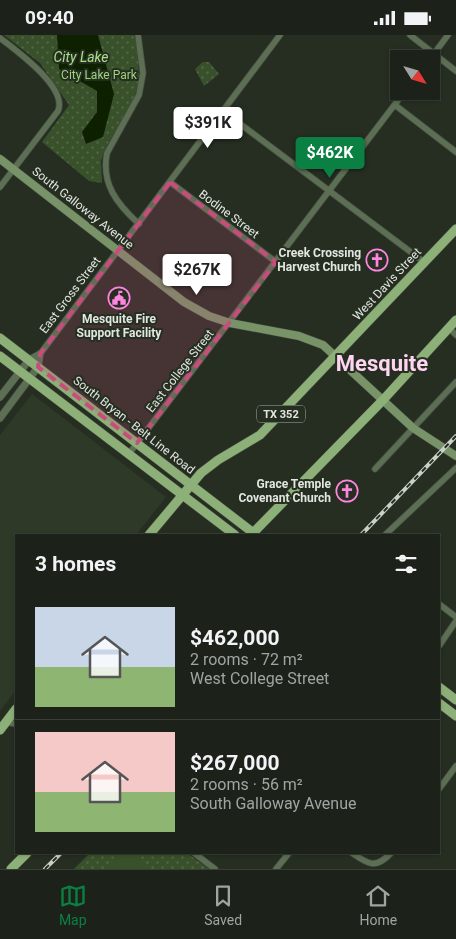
<!DOCTYPE html>
<meta charset="utf-8">
<style>
:root{--surface:#1c221a;--page:#292f27;--text:#f1f3f6;--muted:#a0a4a2;--line:#3a3f39;--accent:#0b8043}
body{margin:0;font-family:Roboto,sans-serif;background:var(--page);color:var(--text);height:100vh;display:flex;flex-direction:column;font-size:19px;white-space:nowrap}
*{box-sizing:border-box;margin:0}
p{font-size:16px;color:var(--muted)}
.icon{flex:none;width:28px;height:28px;fill:none;stroke:currentColor;stroke-width:2;stroke-linecap:round;stroke-linejoin:round}
.map{position:relative;flex:1;overflow:hidden}
.details{position:absolute;left:15px;top:499px;width:425px;height:320px;display:flex;flex-direction:column;background:var(--surface);border-radius:0px;box-shadow:0 1px 4px #0004,0 0 0 1px var(--line)}
.details>*{flex:none}
.needle{width:32px;rotate:127deg}
.tools{position:absolute;left:390px;top:15px;display:grid;gap:10px}
.tools a{display:grid;place-items:center;width:50px;height:50px;border-radius:0px;background:var(--surface);box-shadow:0 1px 4px #0004,0 0 0 1px var(--line);font-size:25px}
.price{position:absolute;translate:-50% -42px;padding:0 11px;border-radius:5px;background:#fff;color:#222;font-size:16px;line-height:32px;filter:drop-shadow(0 1px 2px #0008)}
.price::after{content:'';position:absolute;left:50%;top:30px;width:15px;height:11px;margin-left:-8px;background:inherit;clip-path:polygon(0 0,100% 0,50% 100%)}
.price.selected{background:var(--accent);color:#fff}
ul{padding:0;list-style:none}
li{display:flex;align-items:center;gap:15px;height:125px;padding:0 20px}
li+li{border-top:1px solid var(--line)}
li span{display:grid;place-items:center;flex:none;width:140px;height:100px;border-radius:0px;color:#555}
li>.icon{margin-inline-start:auto}
span .icon{width:60px;height:60px;fill:#fffc;stroke-width:1}
li b{font-size:21px}
h2{display:flex;justify-content:space-between;align-items:center;height:60px;padding:0 20px;font-size:21px}
.status{display:flex;justify-content:space-between;align-items:center;height:35px;padding:0 25px;background:var(--surface);direction:ltr}
.status svg{height:14px;fill:currentColor}
.dock{display:flex;justify-content:space-around;align-items:center;height:70px;border-top:1px solid var(--line);background:var(--surface);font-size:14px;color:var(--muted)}
.dock a{display:grid;justify-items:center;gap:2px}
.dock .selected{color:var(--accent)}
.map>svg:first-child{display:block}
.built{fill:#2e3927}
.park{fill:url(#park-dots)}
.pitch{fill:#39512b}
.water{fill:#0d2101}
.lines{fill:none;stroke-linecap:round;stroke-linejoin:round}
.minor-casing{stroke:#444c40;stroke-width:7}
.tertiary-casing{stroke:#444c40;stroke-width:8}
.secondary-casing{stroke:#444c40;stroke-width:9}
.primary-casing{stroke:#444c40;stroke-width:10}
.minor{stroke:#5c6e53;stroke-width:5.5}
.tertiary{stroke:#5c6e53;stroke-width:7}
.secondary{stroke:#779367;stroke-width:8}
.primary{stroke:#8cb077;stroke-width:9}
.rail-casing{stroke:#cad0c7;stroke-width:4}
.rail{stroke:#262e22;stroke-width:2;stroke-dasharray:5.5;stroke-linecap:butt}
.marked{fill:#ca4c7c;fill-opacity:0.2;stroke:#ca4c7c;stroke-width:4;stroke-dasharray:10 6;stroke-linejoin:round}
.labels{text-anchor:middle;stroke-width:4;stroke-linejoin:round;paint-order:stroke}
.shield{fill:#262e22;stroke:#a9b0a6;stroke-width:1}
.shield-label{font-size:11px;font-weight:bold;fill:#e1e7df}
.park-label{font-size:12px;fill:#9bd479;stroke:#262e22}
.street-label{font-size:12px;fill:#e1e7df;stroke:#262e22}
.poi-label{font-size:12px;font-weight:bold;fill:#e1e7df;stroke:#262e22;text-anchor:end}
.water-label{font-size:14px;font-style:italic;fill:#a7e084;stroke:#262e22}
.town-label{font-size:22px;font-weight:bold;fill:#ffd5f2;stroke:#262e22}
</style>
<div class="status"><b>09:40</b><svg viewBox="0 0 49 12"><path d="M0 12V9h3v3zM5 12V6h3v6zM10 12V3h3v9zM15 12V0h3v12zM26 1h20v11H26zM47 4h2v5h-2z"/></svg></div>
<div class="map">
<svg width="456" height="834" viewBox="0 0 456 834">
<defs>
<pattern id="park-dots" width="8" height="8" patternUnits="userSpaceOnUse" patternTransform="scale(1.25)"><rect width="8" height="8" fill="#39512b"/><path d="M2 2h.1M6 6h.1" fill="none" stroke="#556a49" stroke-width="1.8" stroke-linecap="round"/></pattern>
</defs>
<rect width="100%" height="100%" fill="#262e22"/>
<!-- built -->
<path class="built" d="M32 359 166 462 136 500H16V655L0 676V400Z"/>
<!-- park -->
<path class="park" d="M4 0H137L139 44 134 65 107 110 101 125 102 148 89 146 42 107 69 70 40 28Z
M203 27H209L219 39 204 51 195 34Z
M90 818H187L209 834H74Z"/>
<!-- pitch -->
<path class="pitch" d="M122 818H130L151 834H107L118 819Z"/>
<!-- water -->
<path class="water" d="M57 0H98L114 59 103 102 86 109 82 97 97 77V56L59 34Z"/>
<g class="lines">
<!-- minor casing -->
<g class="minor-casing">
<path id="minor" d="M138 0 143 38 139 60 107 118C101 149 117 169 139 189
M410 0 456 36
M0 3C17 16 68 53 58 76L0 152
M430 24 448 0
M395 70 456 117
M223 76 424 227
M170 147 276 227
M449 293 456 300
M40 319 280 0
M128 420 405 56
M375 434 456 347
M385 500 456 433
M439 569 456 582
M439 611 456 586
M6 687 16 689
M439 754 456 731
M194 818 215 834
M352 818C369 830 376 834 391 818
M276 834 289 818"/>
</g>
<!-- tertiary casing -->
<g class="tertiary-casing">
<path id="tertiary" d="M0 362 29 325 40 319
M0 383 38 332 40 319"/>
</g>
<!-- secondary casing -->
<g class="secondary-casing">
<path id="secondary" d="M0 124 184 267 209 281 230 288 299 301 323 310 413 393 456 421"/>
</g>
<!-- primary casing -->
<g class="primary-casing">
<path id="primary" d="M0 303 256 500
M0 321 235 500
M149 500 201 438 218 425 260 400 456 194
M251 500 383 365 456 285
M439 652 456 665
M439 668 456 681
M0 695 16 674
M11 834 27 818"/>
</g>
<!-- minor -->
<use href="#minor" class="minor"/>
<!-- tertiary -->
<use href="#tertiary" class="tertiary"/>
<!-- secondary -->
<use href="#secondary" class="secondary"/>
<!-- primary -->
<use href="#primary" class="primary"/>
<!-- rail casing -->
<g class="rail-casing">
<path id="rail" d="M361 500 456 401
M45 834 61 818"/>
</g>
<!-- rail -->
<use href="#rail" class="rail"/>
</g>
<!-- marked area -->
<path class="marked" d="M170 147 276 227 137 408 38 332 40 319Z"/>
<!-- icons -->
<defs>
<g id="church-ring" transform="scale(1.125)"><circle r="9.5" fill="#262e22" stroke="#fe86e0" stroke-width="1.5"/><path d="M-1.2-6h2.4v3.5h3.3v2.4h-3.3V6h-2.4V-.1h-3.3v-2.4h3.3Z" fill="#fe86e0"/></g>
<g id="civic-ring" transform="scale(1.125)"><circle r="9.5" fill="#262e22" stroke="#fe86e0" stroke-width="1.5"/><path d="M-.6-6.5H3V-4.5H.6V-3L4-1V1h2V6H-6V1h2V-1L-.6-3ZM-1.2 2.5V6h2.4V2.5Z" fill="#fe86e0"/></g>
</defs>
<g fill-rule="evenodd">
<use href="#church-ring" x="377" y="225"/>
<use href="#civic-ring" x="119" y="263"/>
<use href="#church-ring" x="347" y="456"/>
</g>
<g class="labels">
<!-- shield labels -->
<rect class="shield" x="257" y="370.5" width="48" height="17" rx="4"/>
<g class="shield-label">
<text x="281" y="383">TX 352</text>
</g>
<!-- park labels -->
<g class="park-label">
<text x="99" y="44">City Lake Park</text>
</g>
<!-- street labels -->
<g class="street-label">
<text transform="translate(83 173) rotate(38)" y="4">South Galloway Avenue</text>
<text transform="translate(229 179) rotate(37)" y="4">Bodine Street</text>
<text transform="translate(387 249) rotate(-47)" y="4">West Davis Street</text>
<text transform="translate(70 260) rotate(-53)" y="4">East Gross Street</text>
<text transform="translate(180 336) rotate(-52)" y="4">East College Street</text>
<text transform="translate(134 390) rotate(38)" y="4">South Bryan - Belt Line Road</text>
</g>
<!-- poi labels -->
<g class="poi-label">
<text x="361" y="222">Creek Crossing<tspan x="361" dy="14">Harvest Church</tspan></text>
<text x="119" y="288" text-anchor="middle">Mesquite Fire<tspan x="119" dy="14">Support Facility</tspan></text>
<text x="331" y="453">Grace Temple<tspan x="331" dy="14">Covenant Church</tspan></text>
</g>
<!-- water labels -->
<g class="water-label">
<text x="81" y="27">City Lake</text>
</g>
<!-- town labels -->
<g class="town-label">
<text x="382" y="336">Mesquite</text>
</g>
</g>
</svg>
<div class="tools">
<a><svg class="needle" viewBox="-14 -14 28 28"><path d="M0-13l5 13h-10z" fill="#e53935"/><path d="M0 13l5-13h-10z" fill="#a0a4a2"/></svg></a>
</div>
<b class="price" style="left:208px;top:114px">$391K</b>
<b class="price selected" style="left:330px;top:144px">$462K</b>
<b class="price" style="left:197px;top:261px">$267K</b>
<section class="details">
<h2>3 homes<svg class="icon" aria-label="filters" viewBox="0 0 24 24"><path d="M4 7h16M4 17h16"/><circle cx="9" cy="7" r="2"/><circle cx="15" cy="17" r="2"/></svg></h2>
<ul>
<li><span style="background:linear-gradient(#c9d6e8 60%,#8fb573 0)"><svg class="icon" aria-label="home" viewBox="0 0 24 24"><path d="M3 11l9-7 9 7M6 9v11h12V9"/></svg></span><div><b>$462,000</b><p>2 rooms · 72 m²</p><p>West College Street</p></div></li>
<li><span style="background:linear-gradient(#f6c9c9 60%,#8fb573 0)"><svg class="icon" aria-label="home" viewBox="0 0 24 24"><path d="M3 11l9-7 9 7M6 9v11h12V9"/></svg></span><div><b>$267,000</b><p>2 rooms · 56 m²</p><p>South Galloway Avenue</p></div></li>
</ul>
</section>
</div>
<nav class="dock">
<a class="selected"><svg class="icon" aria-label="map" viewBox="0 0 24 24"><path d="M3 6l6-2 6 2 6-2v14l-6 2-6-2-6 2zM9 4v14M15 6v14"/></svg>Map</a>
<a><svg class="icon" aria-label="saved" viewBox="0 0 24 24"><path d="M7 4h10v16l-5-4-5 4z"/></svg>Saved</a>
<a><svg class="icon" aria-label="home" viewBox="0 0 24 24"><path d="M3 11l9-7 9 7M6 9v11h12V9"/></svg>Home</a>
</nav>
